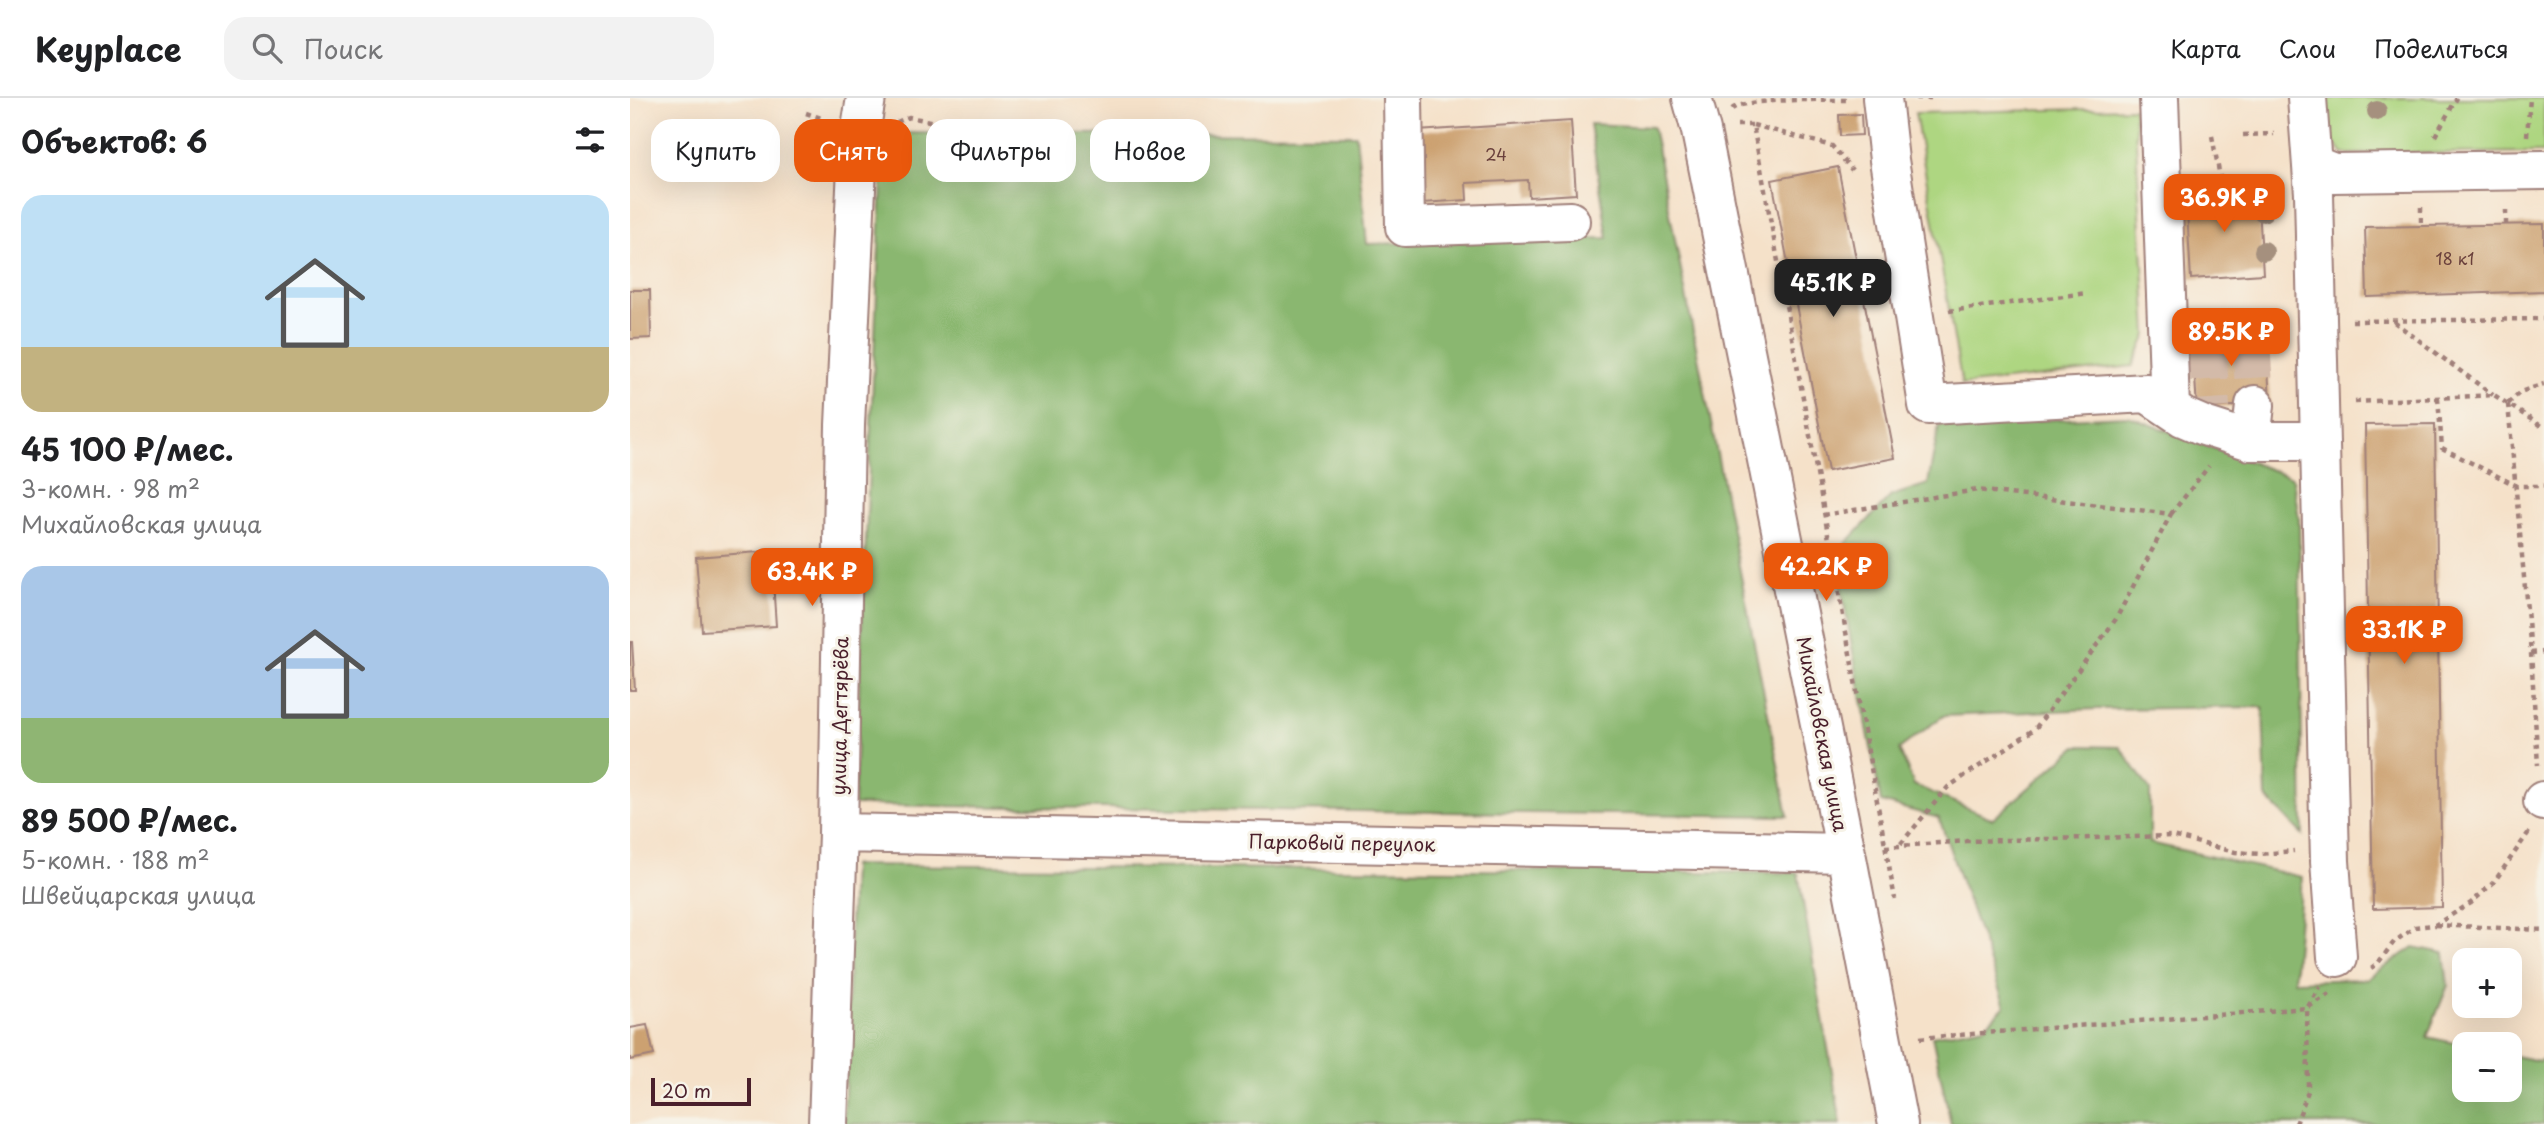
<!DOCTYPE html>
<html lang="ru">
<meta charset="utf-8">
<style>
:root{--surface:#fff;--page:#f2f2f2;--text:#202124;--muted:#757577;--line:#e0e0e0;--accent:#ea580c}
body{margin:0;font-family:"Playpen Sans",sans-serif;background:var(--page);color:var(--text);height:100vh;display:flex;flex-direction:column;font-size:26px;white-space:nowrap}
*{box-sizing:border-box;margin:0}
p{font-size:23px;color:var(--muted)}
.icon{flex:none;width:38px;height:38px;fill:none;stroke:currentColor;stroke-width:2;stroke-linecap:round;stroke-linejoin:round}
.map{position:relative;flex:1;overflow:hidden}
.details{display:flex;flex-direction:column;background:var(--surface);width:630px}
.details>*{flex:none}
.guide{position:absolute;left:21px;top:21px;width:665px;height:63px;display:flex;gap:14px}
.buttons{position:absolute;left:1822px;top:850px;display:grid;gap:14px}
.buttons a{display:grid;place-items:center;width:70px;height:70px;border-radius:14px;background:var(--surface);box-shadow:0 7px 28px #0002;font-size:35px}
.scale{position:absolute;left:21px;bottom:18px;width:100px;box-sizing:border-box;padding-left:7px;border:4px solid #4a1f2b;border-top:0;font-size:19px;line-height:24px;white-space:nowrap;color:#4a1f2b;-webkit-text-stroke:5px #f7f3e8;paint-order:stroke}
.price{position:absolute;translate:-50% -60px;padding:0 16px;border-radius:14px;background:var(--accent);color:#fff;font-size:23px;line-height:46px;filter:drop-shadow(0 2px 4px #0008)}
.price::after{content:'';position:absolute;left:50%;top:42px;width:21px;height:16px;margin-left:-10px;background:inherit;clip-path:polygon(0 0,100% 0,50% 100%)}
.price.active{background:#222;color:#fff}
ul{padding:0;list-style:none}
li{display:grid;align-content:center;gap:14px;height:371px;padding:0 21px}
li span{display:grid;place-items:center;height:217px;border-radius:21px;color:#555}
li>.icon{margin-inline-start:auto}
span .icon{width:126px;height:126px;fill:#fffc;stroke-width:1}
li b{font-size:30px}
h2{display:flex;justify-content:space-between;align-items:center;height:84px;padding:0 21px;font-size:30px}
.tag{padding:0 24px;border-radius:21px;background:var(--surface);box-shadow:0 7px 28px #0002;font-size:24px;line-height:63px}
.tag.active{background:var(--accent);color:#fff}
header{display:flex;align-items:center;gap:42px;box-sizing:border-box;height:98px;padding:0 35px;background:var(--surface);border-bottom:2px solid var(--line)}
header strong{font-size:33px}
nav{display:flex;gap:38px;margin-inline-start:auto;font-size:24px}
.search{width:490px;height:63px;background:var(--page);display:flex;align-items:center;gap:18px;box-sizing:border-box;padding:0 24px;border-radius:21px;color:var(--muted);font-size:26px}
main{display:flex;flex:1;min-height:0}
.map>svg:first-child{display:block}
.green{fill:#aed681;stroke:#7c7a56;stroke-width:2}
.forest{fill:#8ab76f;stroke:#6a6b4d;stroke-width:2}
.building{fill:#cca171}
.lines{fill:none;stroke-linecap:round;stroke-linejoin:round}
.minor-tunnel{stroke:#d3baa9;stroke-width:38;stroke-dasharray:38 19;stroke-linecap:butt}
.minor-casing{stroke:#a0807a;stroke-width:42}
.path{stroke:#a0807a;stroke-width:4.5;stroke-dasharray:5 5;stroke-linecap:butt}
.minor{stroke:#fff;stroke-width:38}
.tree{fill:#a5907e}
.labels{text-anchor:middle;stroke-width:6;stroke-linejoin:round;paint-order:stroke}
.number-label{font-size:16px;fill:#6a403c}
.street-label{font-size:19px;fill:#4a1f2b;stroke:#f7f3e8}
</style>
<header>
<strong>Keyplace</strong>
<div class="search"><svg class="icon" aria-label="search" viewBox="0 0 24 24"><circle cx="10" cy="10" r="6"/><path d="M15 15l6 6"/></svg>Поиск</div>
<nav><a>Карта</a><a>Слои</a><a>Поделиться</a></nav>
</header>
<main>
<section class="details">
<h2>Объектов: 6<svg class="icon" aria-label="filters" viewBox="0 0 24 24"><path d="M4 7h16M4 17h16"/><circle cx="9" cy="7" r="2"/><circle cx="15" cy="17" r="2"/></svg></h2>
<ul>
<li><span style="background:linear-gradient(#bfe0f5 70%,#c2b280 0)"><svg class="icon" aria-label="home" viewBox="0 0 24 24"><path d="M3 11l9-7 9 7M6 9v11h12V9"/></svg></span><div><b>45 100 ₽/мес.</b><p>3-комн. · 98 m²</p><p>Михайловская улица</p></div></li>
<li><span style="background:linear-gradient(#a9c7e8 70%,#8fb573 0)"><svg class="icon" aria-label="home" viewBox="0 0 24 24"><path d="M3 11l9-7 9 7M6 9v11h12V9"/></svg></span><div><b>89 500 ₽/мес.</b><p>5-комн. · 188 m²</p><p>Швейцарская улица</p></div></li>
</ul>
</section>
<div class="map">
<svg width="1914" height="1026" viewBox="0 0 1914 1026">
<rect width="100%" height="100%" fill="#f7f3e8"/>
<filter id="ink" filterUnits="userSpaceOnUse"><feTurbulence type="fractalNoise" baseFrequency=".0143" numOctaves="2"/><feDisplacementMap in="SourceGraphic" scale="14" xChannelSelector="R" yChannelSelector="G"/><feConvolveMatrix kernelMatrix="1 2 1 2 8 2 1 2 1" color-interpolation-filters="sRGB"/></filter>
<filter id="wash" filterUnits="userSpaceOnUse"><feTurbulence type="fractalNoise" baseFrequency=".00686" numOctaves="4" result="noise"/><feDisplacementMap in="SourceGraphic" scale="28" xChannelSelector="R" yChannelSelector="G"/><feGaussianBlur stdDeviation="1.57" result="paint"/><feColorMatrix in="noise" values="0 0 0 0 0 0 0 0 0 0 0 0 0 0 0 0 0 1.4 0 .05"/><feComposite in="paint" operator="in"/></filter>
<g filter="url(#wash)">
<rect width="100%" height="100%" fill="#f5e1c9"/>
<!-- green -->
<path class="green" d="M1697 0H1914V54L1713 56 1697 35Z
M1504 10 1517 237 1503 268 1332 287 1285 15Z"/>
<!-- forest -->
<path class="forest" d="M960 26 1023 29 1158 718 224 707 252 82 270 35 726 37 737 146 978 140Z
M1498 318 1663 380 1669 421 1673 737 1636 699 1633 609 1466 611 1313 618 1269 651 1284 687 1363 721 1447 648 1490 649 1520 692V745L1672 779 1664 883 1737 881 1784 849 1814 855 1818 887 1797 939 1834 947V992H1880V957L1909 963 1914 960V1026H1321L1302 938 1355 928 1375 908 1309 720 1251 704 1205 457 1261 398 1298 386 1309 327Z
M222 767 1168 775 1211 1026H214Z"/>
<g id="blocks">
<!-- building -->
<path class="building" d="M1231 16 1232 37 1210 38 1209 17Z
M941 23 946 96 899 99 898 82 836 85 837 102 792 105 787 33Z
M1208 69 1265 360 1198 373 1142 82Z
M1628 92 1633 176 1561 181 1556 96Z
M1914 126V193L1737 199 1735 129Z
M0 192H20L21 240 0 241Z
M1636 230 1640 306 1567 310 1562 234Z
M1805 326 1812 809 1743 811 1735 327Z
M141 453 146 528 72 533 66 459Z
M0 544H2L5 592H0Z
M17 927 24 957 0 962V930Z"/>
</g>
</g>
<g filter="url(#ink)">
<use href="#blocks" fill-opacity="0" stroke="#a0807a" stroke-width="2"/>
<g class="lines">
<!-- minor-tunnel -->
<path class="minor-tunnel" d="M1621 242 1625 307
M1577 244 1581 310"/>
<!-- minor casing -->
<g class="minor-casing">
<path id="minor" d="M773 0 775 129 940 123
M1062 0 1071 33 1216 755 1268 1026
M1252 0 1259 62 1298 307 1517 295 1553 319 1574 328 1621 343H1690
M1529 0 1540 310
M1677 0 1684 96 1700 763 1707 859
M1683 67 1703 75 1914 72
M1621 343 1625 307
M1913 703H1914
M208 735 1216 755
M198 1026 208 735 215 327 228 48 236 0"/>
</g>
<!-- path -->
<path class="path" d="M1286 0H1302
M1102 11C1114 0 1197 2 1217 2
M176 15 191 20 196 27
M267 24 279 19 315 26
M1107 27H1123L1265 801
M1123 27 1202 48 1222 72
M1613 37 1644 36
M1582 38 1593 94
M1805 38 1827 0
M1897 38 1900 0
M1791 109V129
M1876 127V109
M1319 213 1457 195
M1722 223 1914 221
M1764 224 1863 297
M1808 300 1812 350 1887 388H1914
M1725 304 1864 297 1914 330
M1878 306 1901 555 1908 667
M1878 306 1890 294 1914 286
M1541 416 1579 368
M1193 417 1347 392 1541 416 1486 521 1405 631 1318 689 1268 749
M1901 555 1914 554
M1255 749 1337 743 1542 738 1605 754 1630 756 1664 753
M1806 827 1914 832
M1741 870 1748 865 1764 844 1785 829 1805 827 1841 805 1864 784 1899 734
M1290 940 1677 910 1701 895
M1666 1026 1678 993 1677 910 1690 889"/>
<!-- minor -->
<use href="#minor" class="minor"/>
</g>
<!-- trees -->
<g class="tree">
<circle cx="1747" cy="13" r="10"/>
<circle cx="1633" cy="114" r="10"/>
<circle cx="1634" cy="153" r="10"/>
</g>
</g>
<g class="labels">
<!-- number labels -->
<g class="number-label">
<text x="866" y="63">24</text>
<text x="1825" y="167">18 к1</text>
</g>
<!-- street labels -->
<g class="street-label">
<text transform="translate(210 618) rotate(-89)" y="7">улица Дегтярёва</text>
<text transform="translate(1192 636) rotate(79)" y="7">Михайловская улица</text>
<text transform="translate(712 745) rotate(1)" y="7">Парковый переулок</text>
</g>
</g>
</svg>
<div class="buttons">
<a>+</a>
<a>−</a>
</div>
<div class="scale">20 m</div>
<b class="price" style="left:1594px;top:136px">36.9K ₽</b>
<b class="price active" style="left:1203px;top:221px">45.1K ₽</b>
<b class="price" style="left:1601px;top:270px">89.5K ₽</b>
<b class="price" style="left:1196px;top:505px">42.2K ₽</b>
<b class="price" style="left:182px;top:510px">63.4K ₽</b>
<b class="price" style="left:1774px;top:568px">33.1K ₽</b>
<div class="guide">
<a class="tag">Купить</a>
<a class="tag active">Снять</a>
<a class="tag">Фильтры</a>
<a class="tag">Новое</a>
</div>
</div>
</main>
